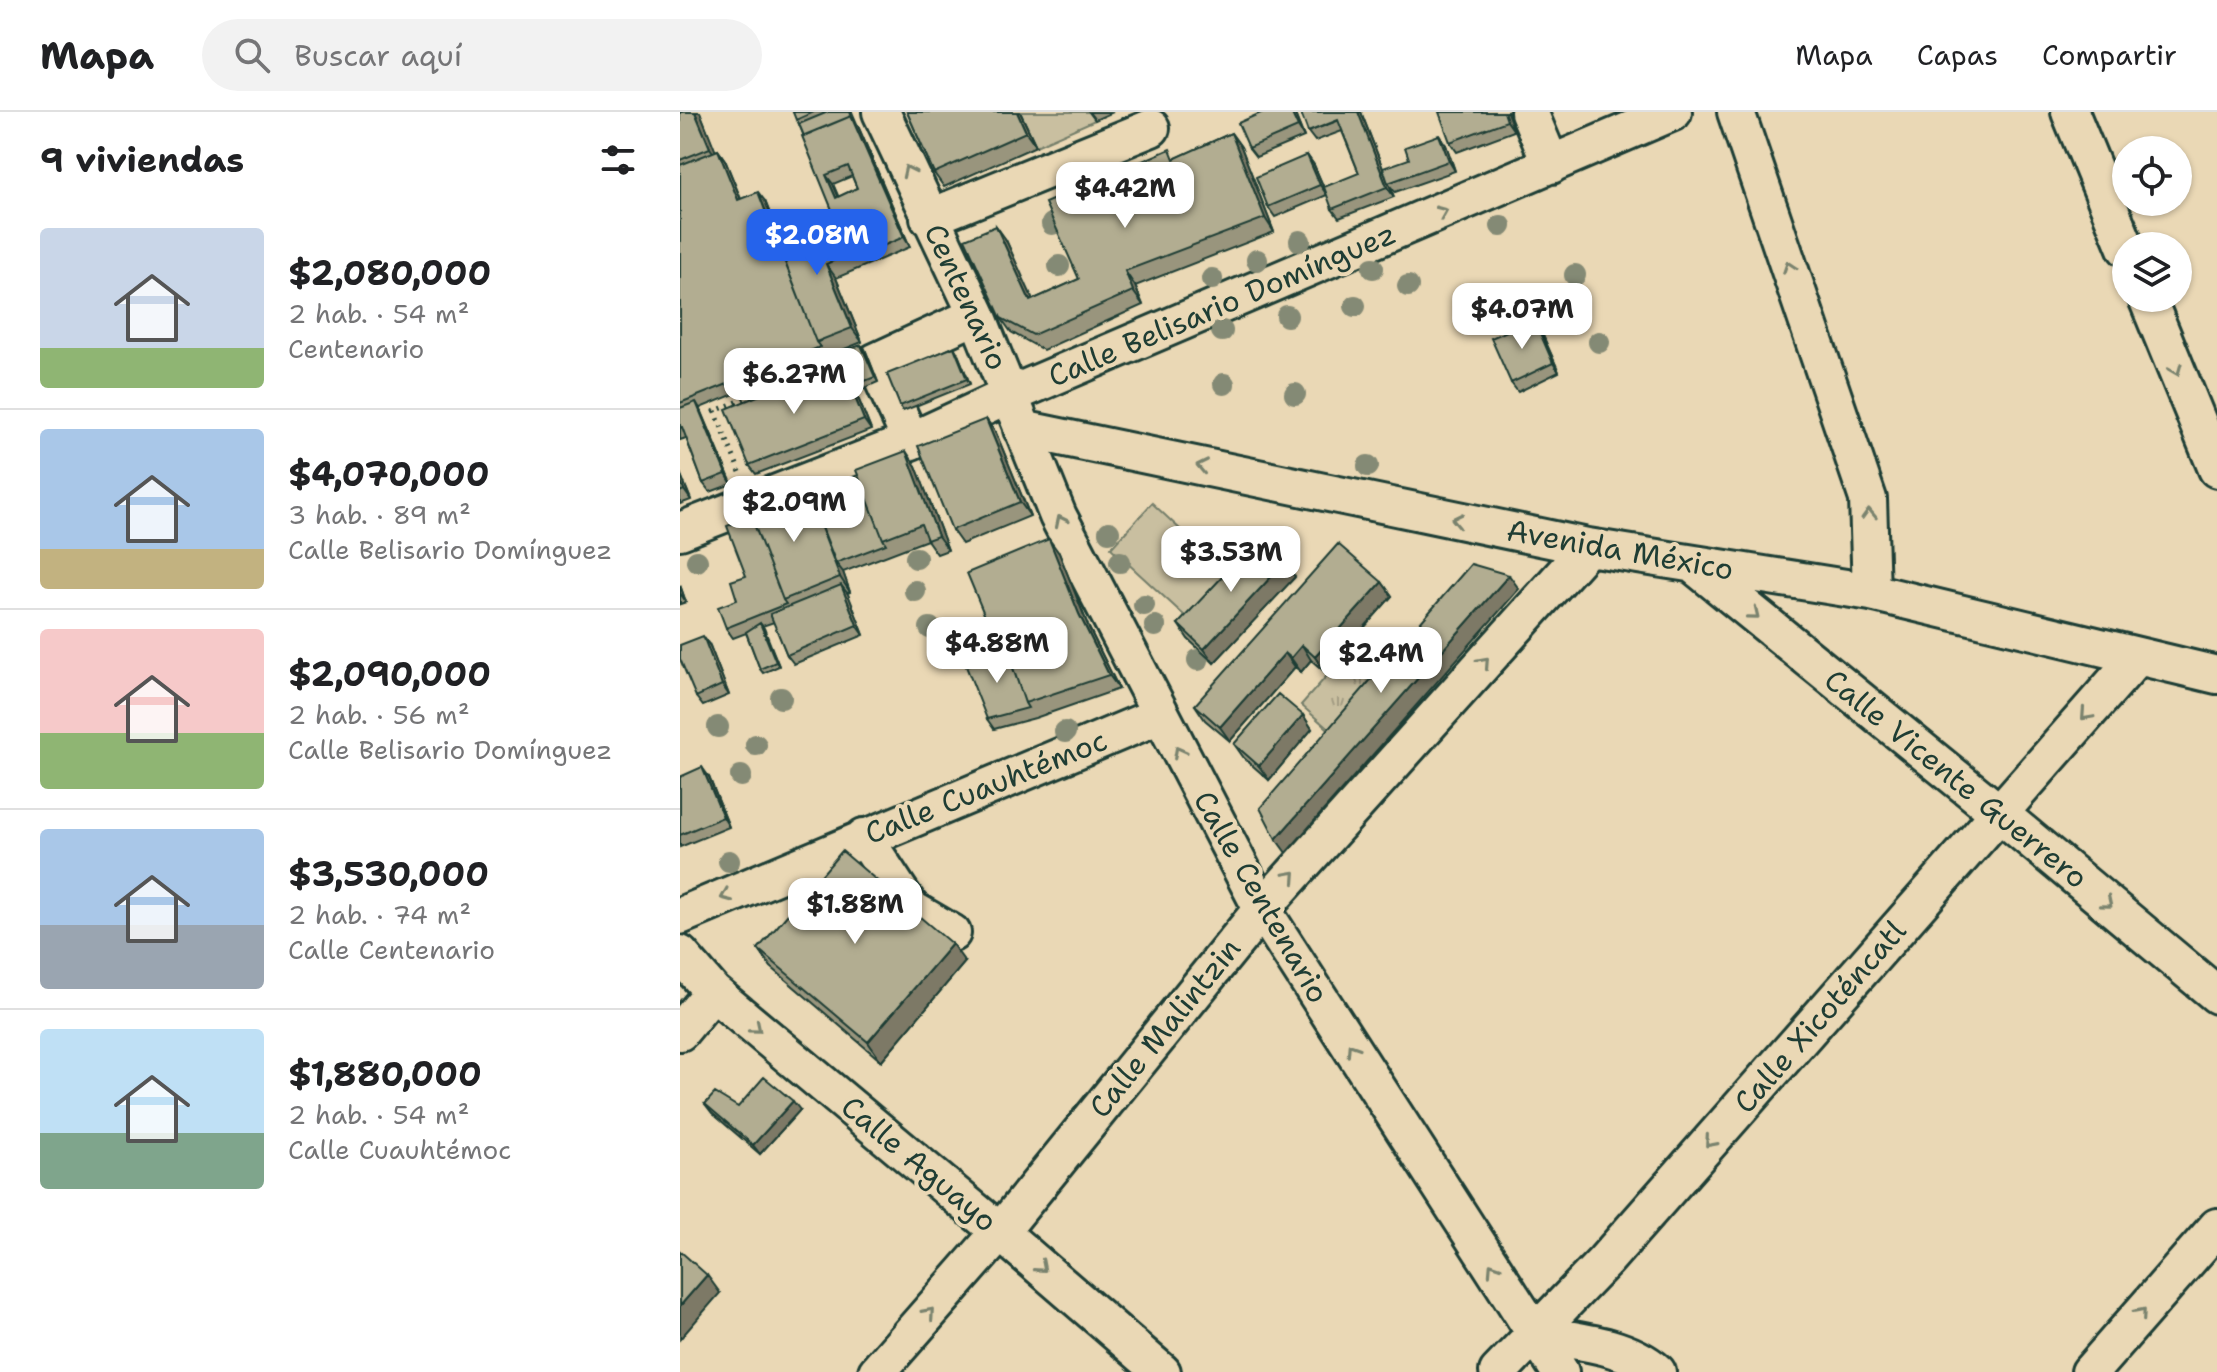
<!DOCTYPE html>
<html lang="es">
<meta charset="utf-8">
<style>
:root{--surface:#fff;--page:#f2f2f2;--text:#202124;--muted:#757577;--line:#e0e0e0;--accent:#2563eb}
body{margin:0;font-family:"Shantell Sans",sans-serif;background:var(--page);color:var(--text);height:100vh;display:flex;flex-direction:column;font-size:30px;white-space:nowrap}
*{box-sizing:border-box;margin:0}
p{font-size:26px;color:var(--muted)}
.icon{flex:none;width:44px;height:44px;fill:none;stroke:currentColor;stroke-width:2;stroke-linecap:round;stroke-linejoin:round}
.map{position:relative;flex:1;overflow:hidden}
.sheet{display:flex;flex-direction:column;background:var(--surface);width:680px}
.sheet>*{flex:none}
.tools{position:absolute;left:1432px;top:24px;display:grid;gap:16px}
.tools a{display:grid;place-items:center;width:80px;height:80px;border-radius:50%;background:var(--surface);box-shadow:0 2px 6px #0004;font-size:40px}
.price{position:absolute;translate:-50% -68px;padding:0 18px;border-radius:16px;background:#fff;color:#222;font-size:26px;line-height:52px;filter:drop-shadow(0 2px 4px #0008)}
.price::after{content:'';position:absolute;left:50%;top:48px;width:24px;height:18px;margin-left:-12px;background:inherit;clip-path:polygon(0 0,100% 0,50% 100%)}
.price.selected{background:var(--accent);color:#fff}
ul{padding:0;list-style:none}
li{display:flex;align-items:center;gap:24px;height:200px;padding:0 40px}
li+li{border-top:2px solid var(--line)}
li span{display:grid;place-items:center;flex:none;width:224px;height:160px;border-radius:8px;color:#555}
li>.icon{margin-inline-start:auto}
span .icon{width:96px;height:96px;fill:#fffc;stroke-width:1}
li b{font-size:34px}
h2{display:flex;justify-content:space-between;align-items:center;height:96px;padding:0 40px;font-size:34px}
header{display:flex;align-items:center;gap:48px;box-sizing:border-box;height:112px;padding:0 40px;background:var(--surface);border-bottom:2px solid var(--line)}
header strong{font-size:38px}
nav{display:flex;gap:44px;margin-inline-start:auto;font-size:28px}
.search{width:560px;height:72px;background:var(--page);display:flex;align-items:center;gap:20px;box-sizing:border-box;padding:0 28px;border-radius:44px;color:var(--muted);font-size:30px}
main{display:flex;flex:1;min-height:0}
.map>svg:first-child{display:block}
.grass{fill:url(#grass-tufts);stroke:#747e6a;stroke-width:2}
.pitch{fill:#c9bfa0;stroke:#747e6a;stroke-width:2}
.lines{fill:none;stroke-linecap:round;stroke-linejoin:round}
.minor-casing{stroke:#1f3d34;stroke-width:42}
.path{stroke:#1f3d34;stroke-width:5;stroke-dasharray:2 6;stroke-linecap:butt}
.minor{stroke:#ead8b5;stroke-width:36}
.tree{fill:#848a74}
.wall{fill:#99957d;stroke:#1f3d34;stroke-width:2;fill-rule:evenodd}
.shaded-wall{fill:#7d7966;stroke:#1f3d34;stroke-width:2}
.building{fill:#b2ad91;stroke:#1f3d34;stroke-width:2;fill-rule:evenodd}
.oneway{stroke:#7a836e}
.labels{text-anchor:middle;stroke-width:8;stroke-linejoin:round;paint-order:stroke}
.street-label{font-size:30px;fill:#1f3d34;stroke:#ead8b5}
</style>
<header>
<strong>Mapa</strong>
<div class="search"><svg class="icon" aria-label="search" viewBox="0 0 24 24"><circle cx="10" cy="10" r="6"/><path d="M15 15l6 6"/></svg>Buscar aquí</div>
<nav><a>Mapa</a><a>Capas</a><a>Compartir</a></nav>
</header>
<main>
<section class="sheet">
<h2>9 viviendas<svg class="icon" aria-label="filters" viewBox="0 0 24 24"><path d="M4 7h16M4 17h16"/><circle cx="9" cy="7" r="2"/><circle cx="15" cy="17" r="2"/></svg></h2>
<ul>
<li><span style="background:linear-gradient(#c9d6e8 75%,#8fb573 0)"><svg class="icon" aria-label="home" viewBox="0 0 24 24"><path d="M3 11l9-7 9 7M6 9v11h12V9"/></svg></span><div><b>$2,080,000</b><p>2 hab. · 54 m²</p><p>Centenario</p></div></li>
<li><span style="background:linear-gradient(#a9c7e8 75%,#c2b280 0)"><svg class="icon" aria-label="home" viewBox="0 0 24 24"><path d="M3 11l9-7 9 7M6 9v11h12V9"/></svg></span><div><b>$4,070,000</b><p>3 hab. · 89 m²</p><p>Calle Belisario Domínguez</p></div></li>
<li><span style="background:linear-gradient(#f6c9c9 65%,#8fb573 0)"><svg class="icon" aria-label="home" viewBox="0 0 24 24"><path d="M3 11l9-7 9 7M6 9v11h12V9"/></svg></span><div><b>$2,090,000</b><p>2 hab. · 56 m²</p><p>Calle Belisario Domínguez</p></div></li>
<li><span style="background:linear-gradient(#a9c7e8 60%,#9aa5b1 0)"><svg class="icon" aria-label="home" viewBox="0 0 24 24"><path d="M3 11l9-7 9 7M6 9v11h12V9"/></svg></span><div><b>$3,530,000</b><p>2 hab. · 74 m²</p><p>Calle Centenario</p></div></li>
<li><span style="background:linear-gradient(#bfe0f5 65%,#7fa58c 0)"><svg class="icon" aria-label="home" viewBox="0 0 24 24"><path d="M3 11l9-7 9 7M6 9v11h12V9"/></svg></span><div><b>$1,880,000</b><p>2 hab. · 54 m²</p><p>Calle Cuauhtémoc</p></div></li>
</ul>
</section>
<div class="map">
<svg width="1537" height="1260" viewBox="0 0 1537 1260">
<defs>
<pattern id="grass-tufts" width="24" height="20" patternUnits="userSpaceOnUse" patternTransform="scale(2)"><rect width="24" height="20" fill="#c9bfa0"/><path d="M3 7l-1-3M5 7V3M7 7l1-3M15 17l-1-3M17 17v-4M19 17l1-3" fill="none" stroke="#a39c83"/></pattern>
</defs>
<rect width="100%" height="100%" fill="#ead8b5"/>
<filter id="ink" filterUnits="userSpaceOnUse"><feTurbulence type="fractalNoise" baseFrequency=".0125" numOctaves="2"/><feDisplacementMap in="SourceGraphic" scale="16" xChannelSelector="R" yChannelSelector="G"/><feConvolveMatrix kernelMatrix="1 2 1 2 8 2 1 2 1" color-interpolation-filters="sRGB"/></filter>
<g filter="url(#ink)">
<!-- grass -->
<path class="grass" d="M677 530 708 558 653 621 621 593Z"/>
<!-- pitch -->
<path class="pitch" d="M340 0H411L415 8 356 34Z
M472 391 547 461 506 505 431 436Z"/>
<g class="lines">
<!-- minor casing -->
<g class="minor-casing">
<path id="minor" d="M201 0 297 203 378 404 582 797 880 1260
M849 0 871 53
M1056 0 1188 387 1191 480
M1390 0 1446 136
M249 106 471 16
M1467 186 1537 357
M342 317 908 435 1191 480 1537 563
M231 329 195 250 297 203
M0 419 231 329 330 283 993 0
M1015 454 1319 701 1537 883
M184 725 231 797 272 821
M0 804 480 603
M0 842 33 880 320 1120 482 1260
M0 920 33 880
M855 1222C895 1229 945 1232 977 1260
M197 1260 320 1120 582 797 908 435
M818 1260 925 1149 1457 545
M1410 1260 1537 1115"/>
</g>
<!-- path -->
<path class="path" d="M60 360 35 299 160 248"/>
<!-- minor -->
<use href="#minor" class="minor"/>
</g>
<!-- trees -->
<g class="tree">
<circle cx="372" cy="112" r="11"/>
<circle cx="821" cy="114" r="11"/>
<circle cx="620" cy="129" r="11"/>
<circle cx="577" cy="148" r="11"/>
<circle cx="379" cy="154" r="11"/>
<circle cx="693" cy="156" r="11"/>
<circle cx="895" cy="163" r="11"/>
<circle cx="532" cy="167" r="11"/>
<circle cx="728" cy="174" r="11"/>
<circle cx="859" cy="183" r="11"/>
<circle cx="675" cy="194" r="11"/>
<circle cx="607" cy="204" r="11"/>
<circle cx="542" cy="219" r="11"/>
<circle cx="919" cy="230" r="11"/>
<circle cx="544" cy="272" r="11"/>
<circle cx="615" cy="282" r="11"/>
<circle cx="688" cy="354" r="11"/>
<circle cx="429" cy="420" r="11"/>
<circle cx="236" cy="446" r="11"/>
<circle cx="17" cy="449" r="11"/>
<circle cx="440" cy="450" r="11"/>
<circle cx="235" cy="479" r="11"/>
<circle cx="464" cy="493" r="11"/>
<circle cx="475" cy="514" r="11"/>
<circle cx="250" cy="516" r="11"/>
<circle cx="518" cy="548" r="11"/>
<circle cx="101" cy="586" r="11"/>
<circle cx="38" cy="615" r="11"/>
<circle cx="385" cy="620" r="11"/>
<circle cx="76" cy="633" r="11"/>
<circle cx="61" cy="664" r="11"/>
<circle cx="49" cy="749" r="11"/>
</g>
<!-- wall -->
<path class="wall" d="M0 0H20L35 39 38 38 45 48 61 87 85 89 100 129 154 106 158 111 119 12 113 0H172L230 135 156 166 182 230 20 296 52 372 30 380 23 371 6 326 0 328ZM172 64 177 76 158 85 153 72Z
M227 0H340L356 34 264 75 254 61Z
M409 0H433L415 8Z
M583 0H614L624 25 576 45 569 36Z
M681 0 714 85 659 106 652 97 679 61 662 19 635 29 628 20Z
M827 0 834 19 777 40 770 30Z
M551 21 561 35 594 120 455 174 463 193 363 238 331 220 321 206 316 114 326 128 352 188 399 167 496 46Z
M766 33 775 59 715 80 708 71Z
M627 43 634 53 647 83 595 105 588 95Z
M860 217 879 260 838 280 831 271Z
M274 235 277 240 290 272 223 299 220 294Z
M185 237 198 270 184 276 180 271Z
M170 266 191 318 76 362 69 353 104 273 107 276 113 277Z
M306 307 316 321 350 404 282 432 272 418Z
M236 354 268 438 257 442 247 428 163 460 170 480 167 481 184 523 114 552 107 543 94 510 82 514 99 554 83 561 80 557 66 521 53 526 46 516 66 464 71 404 126 377 129 382Z
M0 361 11 388 0 392Z
M379 441 409 516 439 577 355 606 314 617 307 607 321 540 318 536Z
M615 465 534 551 508 527 498 512Z
M702 470 712 484 645 560 631 548 621 560 615 555 550 629 525 608 515 593Z
M0 473 6 490 0 492Z
M30 534 49 583 23 594 16 585Z
M623 603 632 617 589 668 564 646 554 632Z
M0 665H29L49 715 0 735Z
M78 837 285 850 201 949 91 855Z
M25 992 58 995 120 998 80 1042 32 1001Z"/>
<!-- shaded-wall -->
<path class="shaded-wall" d="M15 0H20L40 50 30 36Z
M337 0H340L356 34 346 20Z
M611 0H614L624 25 618 15Z
M678 0H681L714 85 707 75Z
M824 0H827L834 19 827 9Z
M171 4 178 14 230 135 224 125Z
M551 21 561 35 594 120 585 106Z
M759 23 766 33 775 59 769 49Z
M38 38 45 48 65 98 58 88Z
M627 43 634 53 647 83 640 73Z
M146 63 153 72 163 95 156 86Z
M78 80 85 89 140 229 138 230Z
M316 114 326 128 360 203 350 189Z
M146 152 156 166 182 230 172 216Z
M445 159 455 174 463 193 453 179Z
M854 207 860 217 879 260 873 251Z
M181 233 185 237 198 270 195 265Z
M274 235 277 240 290 272 287 267Z
M163 256 170 266 191 318 184 308Z
M16 290 22 300 52 372 46 362Z
M306 307 316 321 350 404 340 390Z
M226 339 236 354 268 438 258 424Z
M0 361 11 388 4 378 0 368Z
M126 377 136 392 156 451 163 460 170 480 160 465Z
M369 427 379 441 409 516 439 577 429 563 399 502Z
M605 450 615 465 534 551 524 537Z
M829 463 839 477 606 741 596 727Z
M702 470 712 484 645 560 635 545Z
M0 473 6 490 0 481Z
M161 473 168 482 184 523 177 513Z
M80 511 84 516 99 554 96 550Z
M23 524 30 534 49 583 42 573Z
M622 533 631 548 621 560 611 546Z
M605 541 615 555 550 629 540 615Z
M623 603 632 617 589 668 579 654Z
M22 655 29 665 49 715 43 705Z
M272 832 285 850 201 949 188 930Z
M113 989 120 998 80 1042 73 1033Z
M27 1163 40 1181 0 1227V1194Z"/>
<!-- building -->
<path class="building" d="M0 0H15L30 36 0 48Z
M113 0H134L116 8Z
M148 0H170L174 9 171 4 124 24 119 12Z
M227 0H337L346 20 254 61Z
M583 0H611L618 15 569 36 558 11Z
M624 0H678L707 75 652 97 644 75 679 61 658 8 628 20 621 1Z
M759 0H824L827 9 770 30Z
M171 4 224 125 172 147 122 24ZM168 54 177 76 156 86 146 63Z
M551 21 585 106 445 159 453 179 353 223 321 206 285 127 316 114 350 189 399 167 365 91 490 37 494 47Z
M759 23 769 49 708 71 703 56 729 47 725 35Z
M38 38 58 88 78 80 136 230 140 235 0 291V53Z
M627 43 640 73 588 95 576 65Z
M154 106 169 142 146 152 172 216 136 230 97 130Z
M854 207 873 251 831 271 811 226Z
M181 233 195 265 180 271 167 238Z
M274 235 287 267 220 294 207 262Z
M163 256 184 308 69 353 46 297 104 273 106 277 112 274 113 277Z
M16 290 46 362 23 371 2 315 0 316V296Z
M306 307 340 390 272 418 238 334Z
M226 339 258 424 247 428 241 412 203 427 176 358Z
M178 363 203 427 206 432 156 451 129 382Z
M0 368 4 378 0 380Z
M126 377 160 465 103 488 69 399Z
M71 404 103 488 106 492 46 516 38 495 57 488 51 469 66 464 47 414Z
M369 427 399 502 429 563 345 591 325 533 318 536 287 461Z
M578 427 605 450 524 537 498 512Z
M658 432 702 470 635 545 622 533 611 546 605 541 540 615 515 593Z
M791 452 829 463 596 727 580 696Z
M161 473 177 513 107 543 90 502Z
M80 511 96 550 80 557 66 520Z
M23 524 42 573 16 585 0 547V533Z
M327 538 345 591 348 596 307 607 286 554Z
M598 582 623 603 579 654 554 632Z
M22 655 43 705 0 723V665Z
M162 739 272 832 188 930 78 837Z
M84 965 113 989 73 1033 25 992 35 981 58 995Z
M0 1139 27 1163 0 1194Z"/>
<!-- one-way arrows -->
<defs><path id="oneway-chevron" d="M-2-3.5L2.5 0L-2 3.5" fill="none" stroke-width="1.6" stroke-linecap="round" stroke-linejoin="round" transform="scale(2)"/></defs>
<g class="oneway">
<use href="#oneway-chevron" transform="translate(228 59) rotate(-115)"/>
<use href="#oneway-chevron" transform="translate(762 100) rotate(-23)"/>
<use href="#oneway-chevron" transform="translate(1109 155) rotate(-109)"/>
<use href="#oneway-chevron" transform="translate(1496 258) rotate(68)"/>
<use href="#oneway-chevron" transform="translate(522 354) rotate(-168)"/>
<use href="#oneway-chevron" transform="translate(1189 402) rotate(-92)"/>
<use href="#oneway-chevron" transform="translate(777 408) rotate(-168)"/>
<use href="#oneway-chevron" transform="translate(381 409) rotate(-116)"/>
<use href="#oneway-chevron" transform="translate(1074 502) rotate(39)"/>
<use href="#oneway-chevron" transform="translate(804 550) rotate(-48)"/>
<use href="#oneway-chevron" transform="translate(1406 603) rotate(132)"/>
<use href="#oneway-chevron" transform="translate(499 640) rotate(-118)"/>
<use href="#oneway-chevron" transform="translate(611 764) rotate(-48)"/>
<use href="#oneway-chevron" transform="translate(46 784) rotate(157)"/>
<use href="#oneway-chevron" transform="translate(1427 791) rotate(40)"/>
<use href="#oneway-chevron" transform="translate(76 916) rotate(40)"/>
<use href="#oneway-chevron" transform="translate(672 937) rotate(-123)"/>
<use href="#oneway-chevron" transform="translate(1030 1030) rotate(131)"/>
<use href="#oneway-chevron" transform="translate(361 1155) rotate(41)"/>
<use href="#oneway-chevron" transform="translate(813 1156) rotate(-123)"/>
<use href="#oneway-chevron" transform="translate(249 1201) rotate(-49)"/>
<use href="#oneway-chevron" transform="translate(1461 1201) rotate(-49)"/>
</g>
</g>
<g class="labels">
<!-- street labels -->
<g class="street-label">
<text transform="translate(286 185) rotate(65)" y="10">Centenario</text>
<text transform="translate(542 193) rotate(-23)" y="10">Calle Belisario Domínguez</text>
<text transform="translate(940 438) rotate(10)" y="10">Avenida México</text>
<text transform="translate(1276 667) rotate(39)" y="10">Calle Vicente Guerrero</text>
<text transform="translate(306 675) rotate(-22)" y="10">Calle Cuauhtémoc</text>
<text transform="translate(581 785) rotate(60)" y="10">Calle Centenario</text>
<text transform="translate(1140 905) rotate(-49)" y="10">Calle Xicoténcatl</text>
<text transform="translate(485 916) rotate(-51)" y="10">Calle Malintzin</text>
<text transform="translate(239 1052) rotate(40)" y="10">Calle Aguayo</text>
</g>
</g>
</svg>
<div class="tools">
<a><svg class="icon" aria-label="locate" viewBox="0 0 24 24"><circle cx="12" cy="12" r="6"/><path d="M12 2v4M12 18v4M2 12h4M18 12h4"/></svg></a>
<a><svg class="icon" aria-label="layers" viewBox="0 0 24 24"><path d="M12 4l9 5-9 5-9-5zM3 14l9 5 9-5"/></svg></a>
</div>
<b class="price" style="left:445px;top:118px">$4.42M</b>
<b class="price selected" style="left:137px;top:165px">$2.08M</b>
<b class="price" style="left:842px;top:239px">$4.07M</b>
<b class="price" style="left:114px;top:304px">$6.27M</b>
<b class="price" style="left:114px;top:432px">$2.09M</b>
<b class="price" style="left:551px;top:482px">$3.53M</b>
<b class="price" style="left:317px;top:573px">$4.88M</b>
<b class="price" style="left:701px;top:583px">$2.4M</b>
<b class="price" style="left:175px;top:834px">$1.88M</b>
</div>
</main>
